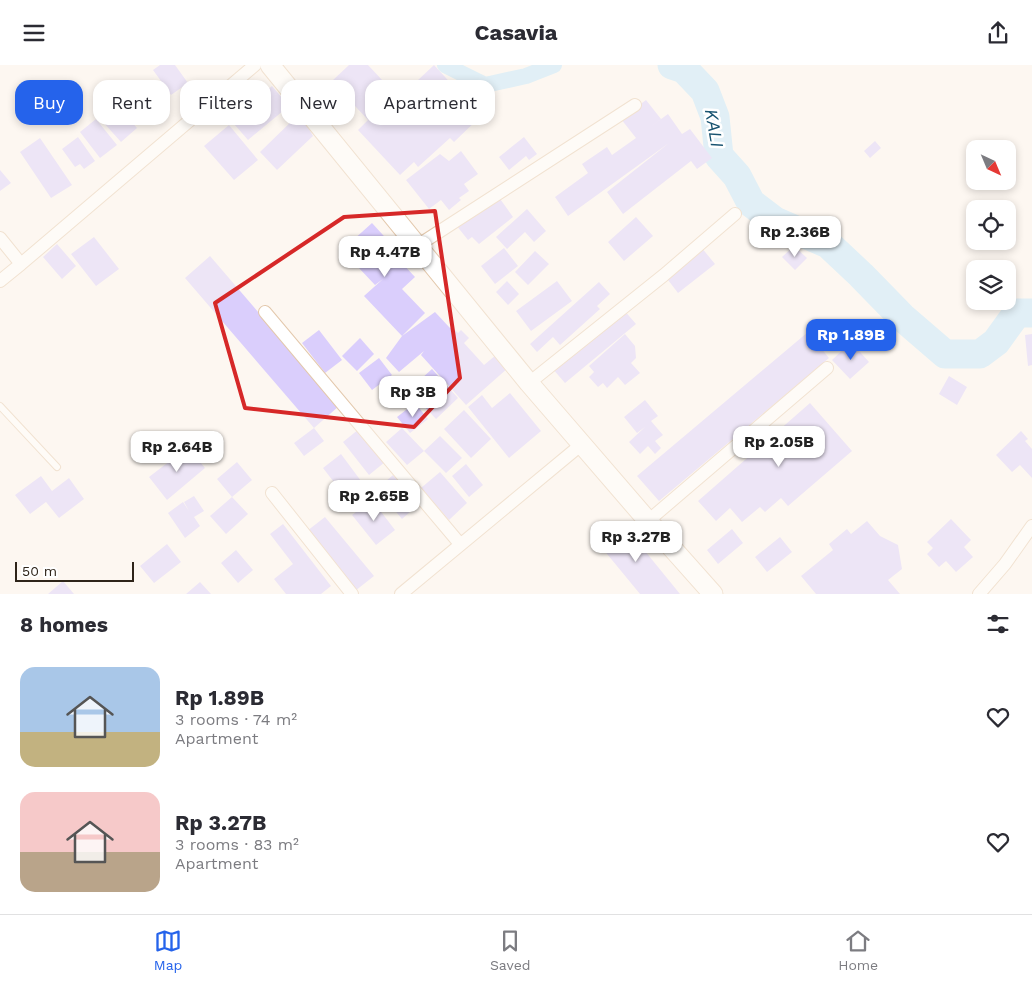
<!DOCTYPE html>
<meta charset="utf-8">
<style>
:root{--surface:#fff;--page:#f2f2f3;--text:#2b2b33;--muted:#7c7c81;--line:#e1e1e2;--accent:#2563eb}
body{margin:0;font-family:"Work Sans",sans-serif;background:var(--page);color:var(--text);height:100vh;display:flex;flex-direction:column;font-size:19px;white-space:nowrap}
*{box-sizing:border-box;margin:0}
p{font-size:16px;color:var(--muted)}
.icon{flex:none;width:28px;height:28px;fill:none;stroke:currentColor;stroke-width:2;stroke-linecap:round;stroke-linejoin:round}
.map{position:relative;height:529px;overflow:hidden}
.sheet{display:flex;flex-direction:column;background:var(--surface);flex:1}
.sheet>*{flex:none}
.top-card{position:absolute;left:15px;top:15px;width:500px;height:45px;display:flex;gap:10px}
.needle{width:32px;rotate:136deg}
.buttons{position:absolute;left:966px;top:75px;display:grid;gap:10px}
.buttons a{display:grid;place-items:center;width:50px;height:50px;border-radius:10px;background:var(--surface);box-shadow:0 2px 8px #0003;font-size:25px}
.scale{position:absolute;left:15px;bottom:12px;width:119px;box-sizing:border-box;padding-left:5px;border:2px solid #2e2419;border-top:0;font-size:14px;line-height:18px;white-space:nowrap;color:#2e2419;-webkit-text-stroke:4px #fff;paint-order:stroke}
.price{position:absolute;translate:-50% -42px;padding:0 11px;border-radius:10px;background:#fff;color:#222;font-size:16px;line-height:32px;filter:drop-shadow(0 1px 2px #0008)}
.price::after{content:'';position:absolute;left:50%;top:30px;width:15px;height:11px;margin-left:-8px;background:inherit;clip-path:polygon(0 0,100% 0,50% 100%)}
.price.current{background:var(--accent);color:#fff}
ul{padding:0;list-style:none}
li{display:flex;align-items:center;gap:15px;height:125px;padding:0 20px}
li span{display:grid;place-items:center;flex:none;width:140px;height:100px;border-radius:15px;color:#555}
li>.icon{margin-inline-start:auto}
span .icon{width:60px;height:60px;fill:#fffc;stroke-width:1}
li b{font-size:21px}
h2{display:flex;justify-content:space-between;align-items:center;height:60px;padding:0 20px;font-size:21px}
.chip{padding:0 18px;border-radius:15px;background:var(--surface);box-shadow:0 2px 8px #0003;font-size:18px;line-height:45px}
.chip.current{background:var(--accent);color:#fff}
header{display:flex;justify-content:space-between;align-items:center;height:65px;padding:0 20px;background:var(--surface);font-size:22px;font-weight:700}
.dock{display:flex;justify-content:space-around;align-items:center;height:70px;border-top:1px solid var(--line);background:var(--surface);font-size:14px;color:var(--muted)}
.dock a{display:grid;justify-items:center;gap:2px}
.dock .current{color:var(--accent)}
.map>svg:first-child{display:block}
.lines{fill:none;stroke-linecap:round;stroke-linejoin:round}
.canal{stroke:#bee5fc;stroke-width:16}
.river{stroke:#bee5fc;stroke-width:29}
.building{fill:#dacefc}
.lane-casing{stroke:#e3c8ac;stroke-width:8}
.street-casing{stroke:#e3c8ac;stroke-width:14}
.secondary-casing{stroke:#e3c8ac;stroke-width:21}
.lane{stroke:#fff;stroke-width:6}
.street{stroke:#fff;stroke-width:12}
.secondary{stroke:#fff;stroke-width:19}
.marked{fill:none;stroke:#d62828;stroke-width:4;stroke-linejoin:round}
.labels{text-anchor:middle;stroke-width:5;stroke-linejoin:round;paint-order:stroke}
.water-label{font-size:18px;font-style:italic;fill:#185370;stroke:#fff}
</style>
<header><svg class="icon" aria-label="menu" viewBox="0 0 24 24"><path d="M4 6h16M4 12h16M4 18h16"/></svg>Casavia<svg class="icon" aria-label="share" viewBox="0 0 24 24"><path d="M12 15V3M7 8l5-5 5 5M5 13v7h14v-7"/></svg></header>
<div class="map">
<svg width="1032" height="529" viewBox="0 0 1032 529">
<rect width="100%" height="100%" fill="#fdf7f1"/>
<g class="lines">
<!-- canal -->
<path class="canal" d="M445 0 485 20 526 11 554 0"/>
<!-- river -->
<path class="river" d="M672 0 684 4 705 26 715 52 719 91 737 111 751 138 775 156 828 179 861 210 902 252 945 289H980L996 277 1017 248H1032"/>
</g>
<!-- building -->
<path class="building" d="M160 0H175L188 18 171 30 153 5Z
M349 0H368L399 33 434 0 481 51 454 77 450 73 418 102 414 97 400 110 358 65 368 55 332 16Z
M272 21 289 41 248 75 221 44 235 32 246 44Z
M646 35 661 54 646 65 668 49 682 69 690 64 712 93 697 104 691 96 623 149 607 127 669 78 568 151 555 132 588 108 582 99 607 82 612 90 636 73 621 54Z
M119 42 137 63 121 77 103 57Z
M300 48 313 71 277 105 260 87Z
M96 54 117 80 100 93 80 67Z
M229 60 258 95 234 115 204 81Z
M78 72 95 96 84 104 80 99 75 102 62 84Z
M524 72 537 89 529 95 526 91 509 105 499 92Z
M40 73 72 120 51 133 20 87Z
M875 76 881 83 870 93 864 86Z
M461 86 478 109 464 119 469 126 459 133 461 135 449 145 441 135 429 144 406 115 440 89 449 96Z
M0 105 11 118 0 126Z
M498 131 513 152 479 179 472 172 468 175 456 160Z
M527 144 546 166 534 177 525 167 507 184 496 172Z
M636 152 653 171 624 196 608 177Z
M372 158 404 193 401 197 415 212 402 224 425 248 402 271 364 231 383 214 375 220 342 185Z
M94 172 119 204 96 221 71 189Z
M57 179 76 201 62 214 43 192Z
M794 181 807 193 795 205 782 192Z
M701 182 715 199 678 228 665 211Z
M504 183 518 201 495 219 481 201Z
M535 186 549 199 528 220 515 207Z
M210 191 339 341 314 363 185 213Z
M507 216 519 229 508 240 496 227Z
M557 216 572 236 531 266 516 246Z
M599 217 610 229 597 241 600 244 560 280 553 272 537 287 530 279Z
M623 244 636 259 565 318 552 303Z
M435 247 450 263 452 262 458 268 461 265 469 273 464 278 484 300 496 290 508 303 466 340 421 290 424 286 399 307 386 293 402 271Z
M319 265 342 295 325 308 302 278Z
M808 267 829 293 659 436 637 411Z
M625 269 635 281 636 293 631 298 640 308 625 320 618 312 607 323 603 318 598 322 589 312 594 307 589 301Z
M1032 269V300L1028 301 1025 270Z
M360 273 374 289 357 306 342 291Z
M851 277 869 297 850 314 832 295Z
M379 293 392 310 372 325 359 308Z
M432 304 458 333 436 354 409 325Z
M949 311 967 322 957 340 939 329Z
M510 328 541 366 509 393 468 342 482 330 492 343Z
M645 335 658 351 651 356 663 370 655 376 661 383 655 389 648 381 640 389 629 377 645 362 637 368 624 352Z
M415 338 428 354 410 368 397 352Z
M810 338 852 386 788 441 781 433 765 447 760 442 742 457 730 443 716 456 698 436Z
M464 345 491 374 471 393 444 364Z
M314 363 324 376 304 391 294 378Z
M402 363 424 386 407 400 386 377Z
M359 364 385 397 369 410 343 377Z
M1021 366 1028 374 1025 376 1032 384V413L1020 400 1012 407 996 390Z
M440 371 462 393 446 408 424 386Z
M188 382 205 403 167 435 149 412Z
M341 389 364 420 347 434 323 403Z
M237 397 252 415 232 432 217 414Z
M466 399 483 420 469 432 452 411Z
M440 407 467 438 449 455 421 423Z
M393 410 418 440 402 454 377 424Z
M41 411 52 426 69 413 84 434 59 453 46 437 30 449 15 430Z
M194 431 204 446 194 452 200 461 185 473 168 448 183 437 189 446 184 437Z
M232 432 248 449 226 469 210 451Z
M372 435 395 465 376 480 352 450Z
M325 452 374 511 355 526 307 466Z
M951 454 971 475 964 482 973 492 956 507 946 496 939 502 927 489 933 483 927 477Z
M867 456 880 471 898 480 902 504 888 515 900 529H816L801 511 833 485 829 479 847 464 851 469Z
M283 459 331 521 321 529H286L274 514 293 499 270 469Z
M623 459 680 529H640L598 478Z
M732 464 743 478 718 499 707 485Z
M780 472 792 487 767 507 755 492Z
M167 479 181 497 154 518 140 501Z
M236 485 253 505 238 518 221 498Z
M63 516 74 529H48Z
M200 517 211 529H186Z"/>
<g class="lines">
<!-- lane casing -->
<g class="lane-casing">
<path id="lane" d="M0 341 57 402"/>
</g>
<!-- street casing -->
<g class="street-casing">
<path id="street" d="M0 173 21 199
M417 181 635 40
M0 216 21 199 255 0
M265 247 460 479
M529 318 664 210 735 149
M272 428 352 529
M648 456 827 303
M401 529 582 379
M979 529 1005 499 1032 461"/>
</g>
<!-- secondary casing -->
<g class="secondary-casing">
<path id="secondary" d="M270 0 529 318 648 456 713 529"/>
</g>
<!-- lane -->
<use href="#lane" class="lane"/>
<!-- street -->
<use href="#street" class="street"/>
<!-- secondary -->
<use href="#secondary" class="secondary"/>
</g>
<!-- marked area -->
<path d="M0 0H1032V529H0ZM435 146 460 313 414 362 245 343 215 238 344 152Z" fill="#fdf7f1" fill-opacity=".55" fill-rule="evenodd"/>
<path class="marked" d="M435 146 460 313 414 362 245 343 215 238 344 152Z"/>
<g class="labels">
<!-- water labels -->
<g class="water-label">
<text transform="translate(714 63) rotate(80)" y="6">KALI</text>
</g>
</g>
</svg>
<div class="buttons">
<a><svg class="needle" viewBox="-14 -14 28 28"><path d="M0-13l5 13h-10z" fill="#e53935"/><path d="M0 13l5-13h-10z" fill="#7c7c81"/></svg></a>
<a><svg class="icon" aria-label="locate" viewBox="0 0 24 24"><circle cx="12" cy="12" r="6"/><path d="M12 2v4M12 18v4M2 12h4M18 12h4"/></svg></a>
<a><svg class="icon" aria-label="layers" viewBox="0 0 24 24"><path d="M12 4l9 5-9 5-9-5zM3 14l9 5 9-5"/></svg></a>
</div>
<div class="scale">50 m</div>
<b class="price" style="left:795px;top:193px">Rp 2.36B</b>
<b class="price" style="left:385px;top:213px">Rp 4.47B</b>
<b class="price current" style="left:851px;top:296px">Rp 1.89B</b>
<b class="price" style="left:413px;top:353px">Rp 3B</b>
<b class="price" style="left:779px;top:403px">Rp 2.05B</b>
<b class="price" style="left:177px;top:408px">Rp 2.64B</b>
<b class="price" style="left:374px;top:457px">Rp 2.65B</b>
<b class="price" style="left:636px;top:498px">Rp 3.27B</b>
<div class="top-card">
<a class="chip current">Buy</a>
<a class="chip">Rent</a>
<a class="chip">Filters</a>
<a class="chip">New</a>
<a class="chip">Apartment</a>
</div>
</div>
<section class="sheet">
<h2>8 homes<svg class="icon" aria-label="filters" viewBox="0 0 24 24"><path d="M4 7h16M4 17h16"/><circle cx="9" cy="7" r="2"/><circle cx="15" cy="17" r="2"/></svg></h2>
<ul>
<li><span style="background:linear-gradient(#a9c7e8 65%,#c2b280 0)"><svg class="icon" aria-label="home" viewBox="0 0 24 24"><path d="M3 11l9-7 9 7M6 9v11h12V9"/></svg></span><div><b>Rp 1.89B</b><p>3 rooms · 74 m²</p><p>Apartment</p></div><svg class="icon" aria-label="heart" viewBox="0 0 24 24"><path d="M12 20l-8-8c-3-5 5-10 8-4 3-6 11-1 8 4z"/></svg></li>
<li><span style="background:linear-gradient(#f6c9c9 60%,#b9a48a 0)"><svg class="icon" aria-label="home" viewBox="0 0 24 24"><path d="M3 11l9-7 9 7M6 9v11h12V9"/></svg></span><div><b>Rp 3.27B</b><p>3 rooms · 83 m²</p><p>Apartment</p></div><svg class="icon" aria-label="heart" viewBox="0 0 24 24"><path d="M12 20l-8-8c-3-5 5-10 8-4 3-6 11-1 8 4z"/></svg></li>
</ul>
</section>
<nav class="dock">
<a class="current"><svg class="icon" aria-label="map" viewBox="0 0 24 24"><path d="M3 6l6-2 6 2 6-2v14l-6 2-6-2-6 2zM9 4v14M15 6v14"/></svg>Map</a>
<a><svg class="icon" aria-label="saved" viewBox="0 0 24 24"><path d="M7 4h10v16l-5-4-5 4z"/></svg>Saved</a>
<a><svg class="icon" aria-label="home" viewBox="0 0 24 24"><path d="M3 11l9-7 9 7M6 9v11h12V9"/></svg>Home</a>
</nav>
